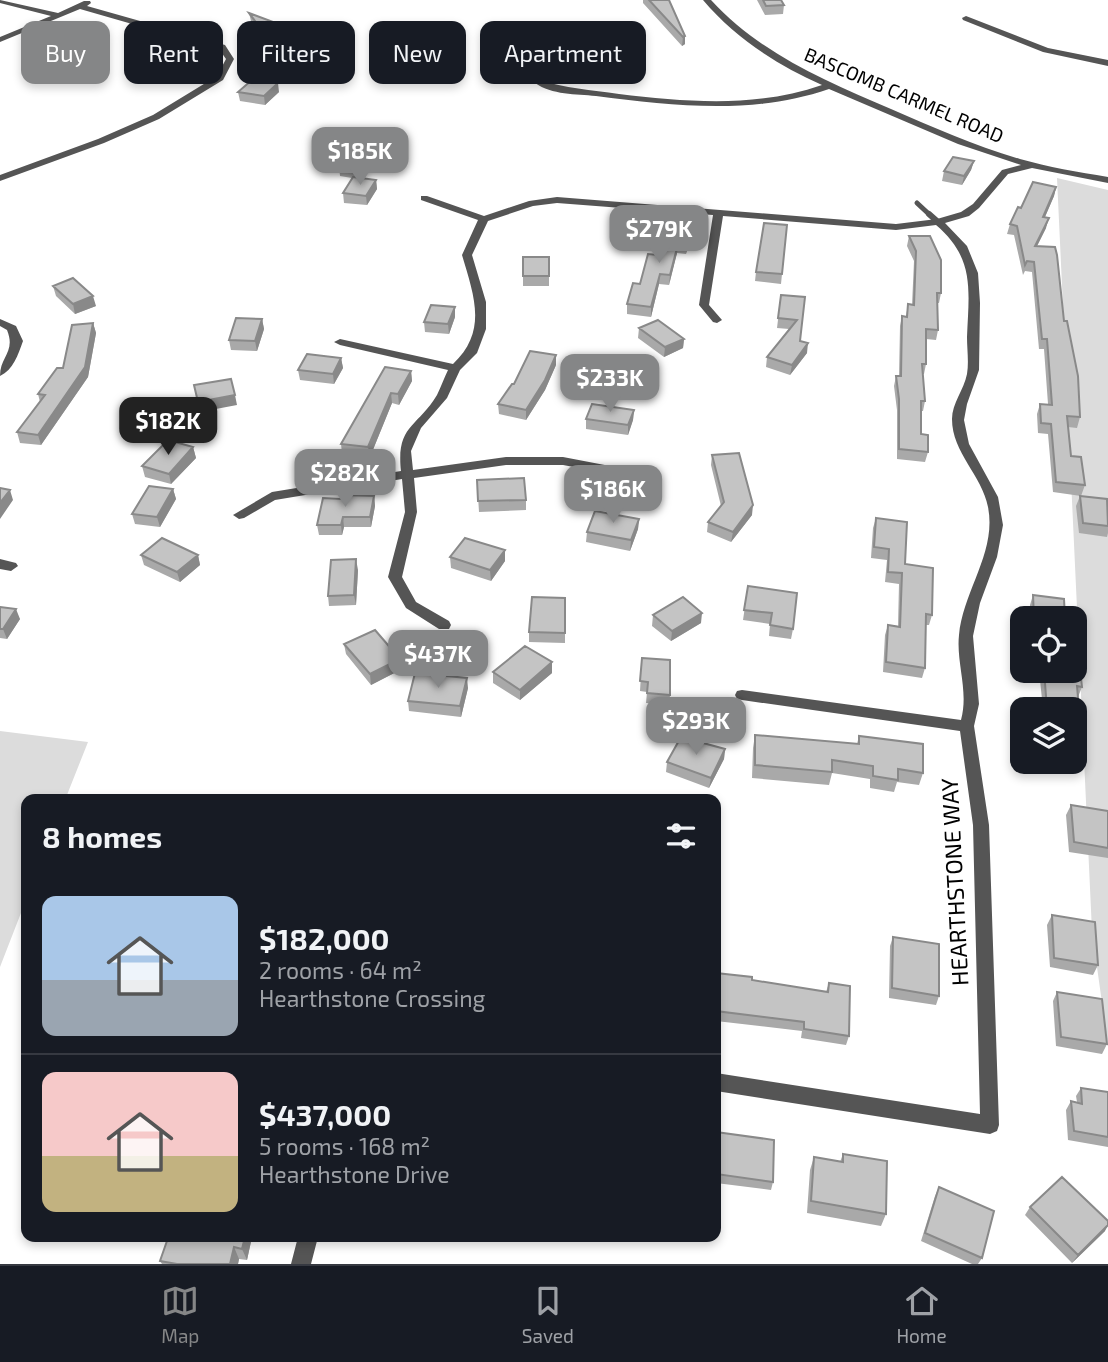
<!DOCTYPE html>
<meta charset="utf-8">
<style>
:root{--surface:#171b24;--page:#242831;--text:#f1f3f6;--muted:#9ea1a6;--line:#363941;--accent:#858687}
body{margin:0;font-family:"Exo 2",sans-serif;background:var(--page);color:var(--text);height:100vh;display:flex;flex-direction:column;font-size:26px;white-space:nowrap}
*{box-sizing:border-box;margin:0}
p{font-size:23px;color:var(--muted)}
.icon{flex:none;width:38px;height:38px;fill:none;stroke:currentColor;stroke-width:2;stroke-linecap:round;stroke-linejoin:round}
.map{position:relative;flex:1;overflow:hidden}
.side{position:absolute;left:21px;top:794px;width:700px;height:448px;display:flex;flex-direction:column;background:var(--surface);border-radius:14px;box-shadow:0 4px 10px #0003}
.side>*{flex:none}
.hud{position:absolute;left:21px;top:21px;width:700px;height:63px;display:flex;gap:14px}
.controls{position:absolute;left:1010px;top:606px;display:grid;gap:14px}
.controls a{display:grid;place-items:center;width:77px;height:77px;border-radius:14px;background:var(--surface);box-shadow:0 4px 10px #0003;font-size:35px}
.price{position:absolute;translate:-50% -60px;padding:0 16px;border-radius:14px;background:var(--accent);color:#fff;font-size:23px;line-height:46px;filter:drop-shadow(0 2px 4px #0008)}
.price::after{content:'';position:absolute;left:50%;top:42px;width:21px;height:16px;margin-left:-10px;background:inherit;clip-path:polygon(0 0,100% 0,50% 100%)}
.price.selected{background:#222;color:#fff}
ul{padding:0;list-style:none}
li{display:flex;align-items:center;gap:21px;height:175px;padding:0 21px}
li+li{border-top:2px solid var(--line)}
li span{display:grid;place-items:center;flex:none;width:196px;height:140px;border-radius:14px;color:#555}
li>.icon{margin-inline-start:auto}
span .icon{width:84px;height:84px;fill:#fffc;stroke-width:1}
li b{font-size:30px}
h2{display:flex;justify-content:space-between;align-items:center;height:84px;padding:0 21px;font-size:30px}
.pill{padding:0 24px;border-radius:14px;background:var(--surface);box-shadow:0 4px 10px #0003;font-size:24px;line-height:63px}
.pill.selected{background:var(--accent);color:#fff}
.tabs{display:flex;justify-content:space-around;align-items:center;height:98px;border-top:2px solid var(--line);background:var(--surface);font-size:19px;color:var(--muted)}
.tabs a{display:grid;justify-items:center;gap:4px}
.tabs .selected{color:var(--accent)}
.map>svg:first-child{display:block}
.green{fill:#dcdcdc}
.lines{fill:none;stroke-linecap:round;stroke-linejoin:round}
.service-far1{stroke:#555;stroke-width:5}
.service{stroke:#555;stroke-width:6}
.minor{fill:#555;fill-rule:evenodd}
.wall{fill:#a9a9a9}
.shaded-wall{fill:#898989}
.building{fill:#c4c4c4;stroke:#898989;stroke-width:2}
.labels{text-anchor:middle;stroke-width:5;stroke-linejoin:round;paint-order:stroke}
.far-street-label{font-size:19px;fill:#000;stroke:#fff}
.street-label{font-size:23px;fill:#000;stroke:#fff}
</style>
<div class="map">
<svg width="1108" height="1264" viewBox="0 0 1108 1264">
<rect width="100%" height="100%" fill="#fff"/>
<!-- green -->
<path class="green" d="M1057 178 1108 190V1046L1092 931Z
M0 731 88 742 65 800H26V900L0 967Z"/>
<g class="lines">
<!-- service-far1 -->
<path class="service-far1" d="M917 203 931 216"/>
<!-- service -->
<path class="service" d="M929 214 938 222"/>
<!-- minor -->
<path class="minor" d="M0 0 58 13 84 1H90L91 3 87 6 225 45 234 59 223 80 159 119 104 143 0 181V175L98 139 153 115 217 76 226 59 219 49 80 9 0 42V37L51 16 0 3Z
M703 0H711C761 54 825 81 891 109 933 127 975 146 1020 159 1048 167 1078 172 1108 177V183L1032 168 1008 174 979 208 969 216 945 223 967 246 978 273 980 303 979 370 967 404 964 420 969 444 998 497 1003 525 997 557 980 603 973 636 979 704 974 726 989 825 999 1125 997 1131 990 1134 716 1091V1073L980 1114 973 825 960 731 742 700 737 699 735 695 737 691 742 690 961 720C969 691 956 663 959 635 963 591 997 552 988 507 982 475 952 453 952 419 952 403 964 390 967 374 969 362 967 349 967 337 969 290 975 258 936 225L896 230 723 216 709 305 722 320 717 323 713 322 699 305 713 215 557 203 533 206 488 221 472 255 486 302V329L477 353 460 370 447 398 421 428 411 451 413 470 506 457H563L636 471 654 488 648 492 628 477 563 465H506L414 478 417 512 402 577 416 602 449 621 451 625 449 629H439L406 608 388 577 405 512 402 479 275 500 244 518 239 519 233 515 272 492 401 471C396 425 417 428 437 395 441 387 444 378 448 370L340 345 334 342 340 339 453 364C488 331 474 296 462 255L478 220 421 200V196H427L484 216 529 201 557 197 896 224 937 219 961 212 973 204 1002 170 1021 165 958 144 829 89C753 115 675 106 596 96 576 94 552 95 535 83L539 80C565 88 591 90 619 94 687 102 756 108 822 85 777 65 735 38 703 0Z
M966 16 1048 48 1108 60V66L1043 52 963 20 962 18Z
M0 319 16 326 23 341C18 355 13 370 0 376 0 356 16 352 7 330L0 326Z
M0 559 16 563 18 566 11 571 0 569Z
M298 1237H318L311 1264H291Z"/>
</g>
<!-- wall -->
<path class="wall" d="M643 0H669L685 36V44L682 46 643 3Z
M757 0H781L784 5 783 14 765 15Z
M249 13 297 57 288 71 251 21Z
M238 92H279L265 105 240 101Z
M373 155V164L360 178 376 180 377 189 367 205 344 203 343 193 352 178 340 176 339 166Z
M974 161 971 170 962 185 942 181 944 171Z
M1056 187 1054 196 1045 217 1046 228 1037 246 1064 321 1080 417 1077 428 1068 427 1071 456 1085 485 1081 496 1053 492 1048 434 1038 433 1037 414 1040 404H1048L1044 349H1039L1032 272 1025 271 1023 275 1014 235 1007 234 1010 224 1021 208Z
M787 225 781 284 755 281 756 272Z
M691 235 686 254 677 253 669 285 659 284 651 317 627 314V304L658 255Z
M909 236 941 293 939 303H938V330L936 340 926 339V364L924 374H923L925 401 923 411H921V434L928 452 925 462 897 459V410L894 386 896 376H899L900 326 902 316 906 317 908 304 912 305 914 261 907 246Z
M523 257H549V286H523Z
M53 286 96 306 75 314 56 296Z
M781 295 805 297 800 341 807 353 790 375 766 367 767 357 789 329 777 328Z
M455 317 449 334 425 332 424 322Z
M262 319 264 329 257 351 231 350 229 340Z
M93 323 96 333 88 377 41 445 20 443 17 432 40 402 38 394 63 368Z
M639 328 684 339 683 348 664 357 638 338Z
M341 358 343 368 334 384 300 380 298 370Z
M556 365 545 390 526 420 499 414 498 404 514 384Z
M411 371 412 381 399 405 392 403 370 457 342 454 341 444Z
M634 410 633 420 628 435 586 429V419Z
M193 447 196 458 171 484 145 477 142 466Z
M712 455 752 515 731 542 707 532 708 522 721 506 711 465Z
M477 480 526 500V510L479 512Z
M173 489 176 499 160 527 135 524 132 514Z
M374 496 375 506 371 527H344L342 535H319L317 525 341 499Z
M1080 496 1108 506V533L1107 537 1079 533 1076 506Z
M876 518 905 564 932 615 929 625H926L925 668 922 678 883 672 885 635 888 625 898 626 899 584 885 582 887 560 871 558 873 528Z
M639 519 638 529 630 551 586 542 587 532Z
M505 550V561L491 581 451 568 450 557Z
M141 555H198L200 565 180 582 144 565Z
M358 570 356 605 329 606 328 596Z
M748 586 793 629 791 639 769 636 770 624 743 620Z
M1033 595 1065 618H1030V605Z
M565 598V643L529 642V632Z
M0 607 20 619 7 639 0 638Z
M653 615 701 623 671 641 652 626Z
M344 644 402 669 371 685 346 654Z
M642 658 670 695 669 705 646 703 647 692 640 691Z
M552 662V673L520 700 493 683V672Z
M1039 670H1074L1082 687 1078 697 1083 757 1079 767 1045 762V761H1074V709H1043Z
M468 688 461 717 409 711 408 701Z
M755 735 857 744 859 736 923 773 919 785 897 782 894 792 870 788V779L832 773 829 785 752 778 753 748Z
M725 749 724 759 709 788 666 772 667 762Z
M1071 805 1108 811V858L1069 852 1066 815Z
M1052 915 1098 965 1093 975 1050 967 1047 925Z
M893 937 939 996 936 1005 889 998 890 946Z
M716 973 752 980 826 992 829 983 849 1036 846 1045 801 1038 802 1031 716 1021Z
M1057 992 1107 1044 1102 1054 1056 1046 1053 1001Z
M1081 1088 1108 1092V1147L1068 1140 1066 1110 1071 1101 1077 1102 1076 1096Z
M716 1132 773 1182 771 1190 716 1183Z
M843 1154 886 1214 881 1226 807 1213 810 1170 814 1157 840 1162Z
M939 1187 982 1258 978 1264H972L921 1241 935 1196Z
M1030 1207 1105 1231 1072 1263 1025 1215Z
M185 1237H252L247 1260 239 1259 238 1264H162L160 1261 184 1240Z"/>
<!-- shaded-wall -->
<path class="shaded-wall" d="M685 36V44L682 46 683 37Z
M296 48 297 57 288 71 286 62Z
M278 83 279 92 265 105 264 96Z
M373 155V164L358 179 357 170Z
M974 161 971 170 962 185 964 176Z
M376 180 377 189 367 205 366 196Z
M1056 187 1054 196 1041 226 1043 217Z
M1049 218 1046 228 1032 256 1035 246Z
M692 225 691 235 686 254 687 245Z
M678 244 677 253 669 285 670 275Z
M660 274 659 284 651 317V307Z
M93 296 96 306 75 314 73 304Z
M455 307V317L449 334 448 324Z
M262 319 264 329 257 351 255 341Z
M93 323 96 333 88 377 41 445 38 435Z
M684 339 683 348 664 357 665 347Z
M808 343 807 353 790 375 792 365Z
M556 355V365L545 390 526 420V410Z
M341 358 343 368 334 384 333 374Z
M411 371 412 381 399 405 398 394Z
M391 393 392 403 370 457 368 447Z
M235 395 237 405 200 412 198 402Z
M634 410 633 420 628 435V425Z
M193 447 196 458 171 484 169 474Z
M173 489 176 499 160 527 157 517Z
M10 490 13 500 0 519V503Z
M374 496 375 506 371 527 370 517Z
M753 505 752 515 731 542 733 532Z
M343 517 344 527 342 535 341 525Z
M639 519 638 529 630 551 631 540Z
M505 550V561L491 581 490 570Z
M198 555 200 565 180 582 177 572Z
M356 559 358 570 356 605 354 595Z
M16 609 20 619 7 639 3 629Z
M702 613 701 623 671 641 672 631Z
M400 659 402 669 371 685 370 674Z
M552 662V673L520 700V690Z
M467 678 468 688 461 717 460 706Z
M725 749 724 759 709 788 711 778Z
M1108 1225 1105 1231 1072 1263 1078 1255Z
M245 1237H252L247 1260 242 1249Z
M234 1247 239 1259 238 1264H230Z"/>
<!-- building -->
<path class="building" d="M649 0H669L685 36 683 37Z
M763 0H781L784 5 766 6Z
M249 13 276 23 296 48 286 62Z
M253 79 278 83 264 96 238 92Z
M354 151 373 155 357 170 339 166Z
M953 157 974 161 964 176 944 171Z
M353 177 376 180 366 196 343 193Z
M1033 182 1056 187 1043 217 1049 218 1035 246 1055 247 1057 255 1064 321H1067L1078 376 1080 417 1067 416 1071 456 1081 457 1085 485 1056 482 1051 424 1041 423 1040 404 1052 405 1047 339H1042L1034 262 1027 261 1025 265 1017 226 1010 224 1018 207 1021 208Z
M669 223 692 225 687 245 678 244 670 275 660 274 651 307 627 304 633 283 640 284 648 254 658 255Z
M764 223 787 225 782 274 756 272Z
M909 236H930L941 260V293H937L938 330 926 329V364H922L925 401H921V434L928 435V452L899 449V399L896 376H901L902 316 907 317 908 304 914 305 916 251Z
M523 257H549V276H523Z
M73 278 93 296 73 304 53 286Z
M781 295 805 297 800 341 808 343 792 365 767 357 797 320 778 318Z
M431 305 455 307 448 324 424 322Z
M236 318 262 319 255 341 229 340Z
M658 320 684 339 665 347 639 328Z
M93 323 85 367 38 435 17 432 45 395 38 394 57 368H63L72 325Z
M530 351 556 355 545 380 526 410 498 404 512 384H514Z
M307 354 341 358 333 374 298 370Z
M385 367 411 371 398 394 391 393 368 447 341 444Z
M231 379 235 395 198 402 194 385Z
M592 404 634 410 628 425 586 419Z
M168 440 193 447 169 474 142 466Z
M739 453 753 505 733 532 708 522 724 502 712 455Z
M524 478 526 500 478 501 477 480Z
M149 486 173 489 157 517 132 514Z
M0 488 10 490 0 503Z
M342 495 374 496 370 517H343L341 525H317L323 498 341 499Z
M1080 496 1107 499 1108 526 1083 523Z
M595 511 639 519 631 540 587 532Z
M876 518 907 522 905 564 933 568 932 615 926 614 925 668 886 662 888 625 900 627 902 573 888 572 889 549 874 547Z
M162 538 198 555 177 572 141 555Z
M465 538 505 550 490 570 450 557Z
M356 559 354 595 328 596 331 560Z
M748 586 797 593 793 629 770 625 772 613 744 610Z
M1033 595 1064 599 1065 618H1034Z
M532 597 565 598V633L529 632Z
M683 597 702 613 672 631 653 615Z
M0 607 16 609 3 629H0Z
M375 630 400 659 370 674 344 644Z
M525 646 552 662 520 690 493 672Z
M1074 651H1078L1082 687 1077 686 1083 757 1074 756V709H1047L1044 670H1074Z
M642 658 670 660V695L647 693 648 682 640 681Z
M415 673 467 678 460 706 408 701Z
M755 735 859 744V736L923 744V773L898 769V780L873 776V766L832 760V772L755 765Z
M681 737 725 749 711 778 667 762Z
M1071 805 1108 811V848L1074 842Z
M1052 915 1095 922 1098 965 1054 958Z
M893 937 939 944V996L892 988Z
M716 973 752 977V980L828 992 829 983 850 986 849 1036 804 1029V1022L716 1011Z
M1057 992 1102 999 1107 1044 1061 1037Z
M1081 1088 1108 1092V1137L1074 1131 1071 1101 1082 1104Z
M716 1132 774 1140 773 1182 716 1174Z
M843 1154 887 1161 886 1214 811 1201 814 1157 843 1162Z
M1062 1177 1108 1221V1225L1078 1255 1030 1207Z
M939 1187 994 1211 982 1258 925 1233Z
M185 1237H245L242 1249 234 1247 230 1264H177L160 1261 168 1238 184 1240Z"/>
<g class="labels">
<!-- far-street labels -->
<g class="far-street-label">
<text transform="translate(904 95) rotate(23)" y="7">BASCOMB CARMEL ROAD</text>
</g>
<!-- street labels -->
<g class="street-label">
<text transform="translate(955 882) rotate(-93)" y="8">HEARTHSTONE WAY</text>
</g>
</g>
</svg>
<div class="controls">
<a><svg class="icon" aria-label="locate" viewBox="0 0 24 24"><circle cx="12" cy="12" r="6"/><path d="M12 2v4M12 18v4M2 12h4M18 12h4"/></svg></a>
<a><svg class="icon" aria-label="layers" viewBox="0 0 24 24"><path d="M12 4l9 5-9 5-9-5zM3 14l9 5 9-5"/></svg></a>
</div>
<b class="price" style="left:360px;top:187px">$185K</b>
<b class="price" style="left:659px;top:265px">$279K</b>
<b class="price" style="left:610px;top:414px">$233K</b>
<b class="price selected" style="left:168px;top:457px">$182K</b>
<b class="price" style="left:345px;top:509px">$282K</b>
<b class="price" style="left:613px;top:525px">$186K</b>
<b class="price" style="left:438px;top:690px">$437K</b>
<b class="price" style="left:696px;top:757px">$293K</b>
<div class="hud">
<a class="pill selected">Buy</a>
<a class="pill">Rent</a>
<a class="pill">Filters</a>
<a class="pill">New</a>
<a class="pill">Apartment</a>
</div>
<section class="side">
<h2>8 homes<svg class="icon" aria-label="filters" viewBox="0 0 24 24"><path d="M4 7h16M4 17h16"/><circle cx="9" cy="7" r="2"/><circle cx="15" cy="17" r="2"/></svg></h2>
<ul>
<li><span style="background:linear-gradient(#a9c7e8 60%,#9aa5b1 0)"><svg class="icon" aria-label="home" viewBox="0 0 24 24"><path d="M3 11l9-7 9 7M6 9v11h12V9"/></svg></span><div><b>$182,000</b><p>2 rooms · 64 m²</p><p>Hearthstone Crossing</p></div></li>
<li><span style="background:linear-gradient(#f6c9c9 60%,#c2b280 0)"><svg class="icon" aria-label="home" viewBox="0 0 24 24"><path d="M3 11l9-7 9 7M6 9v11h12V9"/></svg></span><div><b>$437,000</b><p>5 rooms · 168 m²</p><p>Hearthstone Drive</p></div></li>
</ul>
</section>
</div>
<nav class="tabs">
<a class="selected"><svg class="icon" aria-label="map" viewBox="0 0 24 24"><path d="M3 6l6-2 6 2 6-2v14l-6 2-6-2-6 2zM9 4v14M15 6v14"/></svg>Map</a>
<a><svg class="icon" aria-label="saved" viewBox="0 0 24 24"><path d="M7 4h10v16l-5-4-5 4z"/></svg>Saved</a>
<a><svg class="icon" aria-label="home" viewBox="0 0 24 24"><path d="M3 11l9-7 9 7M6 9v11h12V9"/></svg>Home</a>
</nav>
